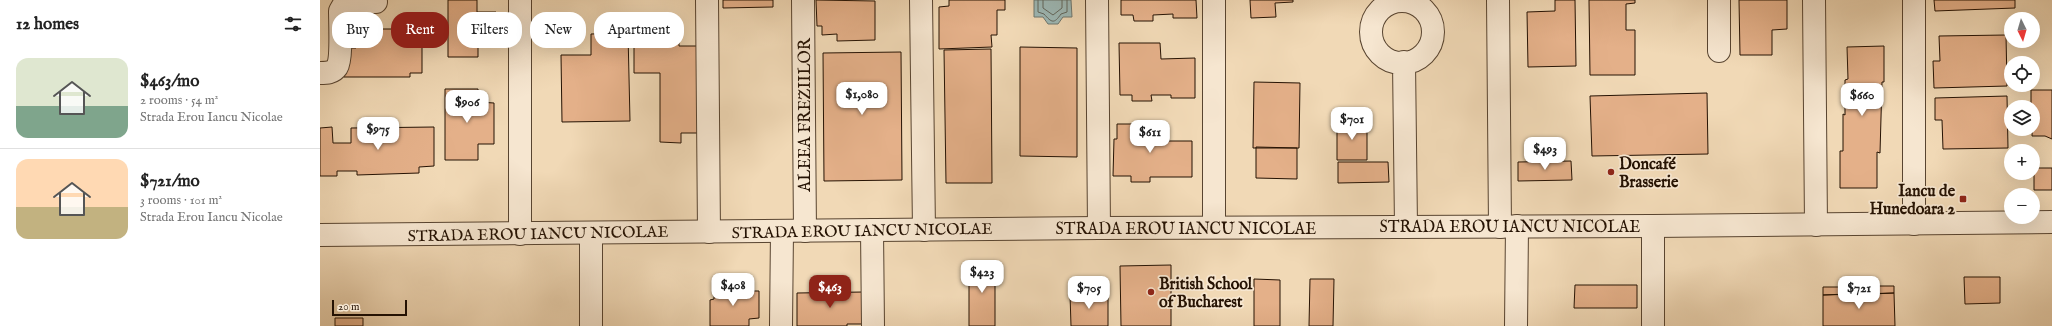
<!DOCTYPE html>
<meta charset="utf-8">
<style>
:root{--surface:#fff;--page:#f2f2f2;--text:#222;--muted:#767676;--line:#e0e0e0;--accent:#8f2418}
body{margin:0;font-family:"IM FELL English",serif;background:var(--page);color:var(--text);height:100vh;display:flex;flex-direction:column;font-size:15px;white-space:nowrap}
*{box-sizing:border-box;margin:0}
p{font-size:13px;color:var(--muted)}
.icon{flex:none;width:22px;height:22px;fill:none;stroke:currentColor;stroke-width:2;stroke-linecap:round;stroke-linejoin:round}
.map{position:relative;flex:1;overflow:hidden}
.drawer{display:flex;flex-direction:column;background:var(--surface);width:320px}
.drawer>*{flex:none}
.hud{position:absolute;left:12px;top:12px;width:380px;height:36px;display:flex;gap:8px}
.needle{width:26px;rotate:175deg}
.buttons{position:absolute;left:1684px;top:12px;display:grid;gap:8px}
.buttons a{display:grid;place-items:center;width:36px;height:36px;border-radius:50%;background:var(--surface);box-shadow:0 4px 16px #0002;font-size:20px}
.scale{position:absolute;left:12px;bottom:10px;width:75px;box-sizing:border-box;padding-left:4px;border:2px solid #251203;border-top:0;font-size:11px;line-height:14px;white-space:nowrap;color:#251203;-webkit-text-stroke:3px #f6e6d0;paint-order:stroke}
.price{position:absolute;translate:-50% -34px;padding:0 9px;border-radius:8px;background:#fff;color:#222;font-size:13px;line-height:26px;filter:drop-shadow(0 1px 2px #0008)}
.price::after{content:'';position:absolute;left:50%;top:24px;width:12px;height:9px;margin-left:-6px;background:inherit;clip-path:polygon(0 0,100% 0,50% 100%)}
.price.current{background:var(--accent);color:#fff}
ul{padding:0;list-style:none}
li{display:flex;align-items:center;gap:12px;height:100px;padding:0 16px}
li+li{border-top:1px solid var(--line)}
li span{display:grid;place-items:center;flex:none;width:112px;height:80px;border-radius:12px;color:#555}
li>.icon{margin-inline-start:auto}
span .icon{width:48px;height:48px;fill:#fffc;stroke-width:1}
li b{font-size:17px}
h2{display:flex;justify-content:space-between;align-items:center;height:48px;padding:0 16px;font-size:17px}
.tag{padding:0 14px;border-radius:16px;background:var(--surface);box-shadow:0 4px 16px #0002;font-size:14px;line-height:36px}
.tag.current{background:var(--accent);color:#fff}
main{display:flex;flex:1;min-height:0}
.map>svg:first-child{display:block}
.water{fill:#9db9b7;stroke:#6d766f}
.lines{fill:none;stroke-linecap:round;stroke-linejoin:round}
.shore{stroke:#61665d;stroke-width:1}
.building{fill:#e4b089;stroke:#251203}
.minor-casing{stroke:#584430;stroke-width:24}
.tertiary-casing{stroke:#584430;stroke-width:24}
.minor{stroke:#f6e6d0;stroke-width:22}
.tertiary{stroke:#f6e6d0;stroke-width:22}
.poi-dot{fill:#8f2418;stroke:#f6e6d0;stroke-width:1.5}
.labels{text-anchor:middle;stroke-width:3.5;stroke-linejoin:round;paint-order:stroke}
.street-label{font-size:16px;fill:#251203;stroke:#f6e6d0}
.poi-label{font-size:16px;font-weight:bold;fill:#251203;stroke:#f6e6d0;text-anchor:start}
</style>
<main>
<section class="drawer">
<h2>12 homes<svg class="icon" aria-label="filters" viewBox="0 0 24 24"><path d="M4 7h16M4 17h16"/><circle cx="9" cy="7" r="2"/><circle cx="15" cy="17" r="2"/></svg></h2>
<ul>
<li><span style="background:linear-gradient(#dfe7d0 60%,#7fa58c 0)"><svg class="icon" aria-label="home" viewBox="0 0 24 24"><path d="M3 11l9-7 9 7M6 9v11h12V9"/></svg></span><div><b>$463/mo</b><p>2 rooms · 54 m²</p><p>Strada Erou Iancu Nicolae</p></div></li>
<li><span style="background:linear-gradient(#ffd9b3 60%,#c2b280 0)"><svg class="icon" aria-label="home" viewBox="0 0 24 24"><path d="M3 11l9-7 9 7M6 9v11h12V9"/></svg></span><div><b>$721/mo</b><p>3 rooms · 101 m²</p><p>Strada Erou Iancu Nicolae</p></div></li>
</ul>
</section>
<div class="map">
<svg width="1732" height="326" viewBox="0 0 1732 326">
<rect width="100%" height="100%" fill="#f1d9b6"/>
<filter id="stains"><feTurbulence type="fractalNoise" baseFrequency=".005" numOctaves="4"/><feColorMatrix values="0 0 0 0 .2 0 0 0 0 .09 0 0 0 0 .02 0 0 0 .5 -.17"/></filter>
<radialGradient id="worn" r=".72"><stop offset=".6" stop-color="#630" stop-opacity="0"/><stop offset="1" stop-color="#630" stop-opacity=".3"/></radialGradient>
<!-- water -->
<path class="water" d="M714 0H751L752 17H743L738 24H728L723 17H714Z"/>
<g class="lines">
<!-- shore -->
<path class="shore" d="M718 0V12L724 14C732 23 734 24 741 14L747 12V0
M723 0V8L733 15 742 8V0"/>
</g>
<!-- building -->
<path class="building" d="M128 0H157V12H176L175 45H158V57H128Z
M403 0H453V7L403 8Z
M496 0 555 1V40L517 41V34L502 35V26H497Z
M629 0H685V10H677V35H671L672 47 619 49V7L629 6Z
M801 0H876L877 18H853V14L833 15V21H814L813 15H801Z
M930 0H973V2L955 3 956 17 931 18Z
M1235 0H1255L1256 66 1208 67 1207 12 1235 11Z
M1269 0H1315V3L1306 4V30H1315V75H1270Z
M1419 0H1467V29L1452 30V55H1420Z
M1614 0H1695V8L1615 11Z
M36 29H90V39H102V73H90V77H24V48H36Z
M314 32H359V46H381V133H361V143L340 142V73H314Z
M308 33 310 121 242 122 241 55H271V34Z
M1686 35 1687 86 1614 88 1613 61H1620L1619 36Z
M799 43H840L841 59 875 58V98H851V95H831L832 101H812V95H800Z
M1564 46V82H1562L1560 153 1557 152V188H1520V151H1523V114L1525 115V80L1528 79 1527 47Z
M700 47 757 48V157L700 156Z
M671 49 672 183H626L624 50Z
M581 52 582 180 504 181 503 53Z
M934 82 980 83 979 148H933Z
M125 89H158V102L174 103V144H158V160H125Z
M1711 90H1732V139L1725 136H1712L1713 107H1711Z
M1387 93 1388 154 1272 156 1270 96Z
M1687 96 1688 148 1623 149 1622 120H1615V98Z
M1047 121V160H1017V122Z
M797 124H839V141H872V177H830V182H811V176H793L794 139H797Z
M12 127 13 143H31V128L114 127V166L99 167V173L37 175V171H17V176H0V128Z
M936 147 977 148V179L936 178Z
M1251 161 1252 180 1198 181V162Z
M1018 162H1068L1069 182 1018 183Z
M1714 168H1732V190H1714Z
M649 263H675V326H649Z
M851 265V326H801L800 266Z
M1644 277H1680V303L1645 304Z
M934 279 960 280V326H934Z
M990 279H1014L1013 326H989Z
M394 282H408V291H439V318L429 319V326H390V300L394 299Z
M1255 285H1317V308H1254Z
M1551 286H1574V293L1551 294Z
M1503 287H1527V294L1503 295Z
M543 292V324H527V326H477V293Z
M788 293V326H751L750 294Z
M1574 293 1575 326H1503V295Z
M15 318H43V326H15Z"/>
<g class="lines">
<!-- minor casing -->
<g class="minor-casing">
<path id="minor" d="M200 0V234
M387 0 389 232
M483 0 485 231
M601 0 604 230
M777 0 779 228
M894 0V227
M1178 0 1180 227
M1494 0 1496 225
M1594 0V224
M1051 32a31 31 0 1 1 62 0a31 31 0 1 1-62 0Z
M1399 51V0
M1084 62 1086 227
M0 73C6 73 13 73 17 67 22 59 20 22 20 11L24 4 32 2H56
M1333 226V326
M552 230 553 326
M271 233V326
M461 326 462 231
M1196 326 1197 226"/>
</g>
<!-- tertiary casing -->
<g class="tertiary-casing">
<path id="tertiary" d="M0 235 779 228 1333 226 1732 222"/>
</g>
<!-- minor -->
<use href="#minor" class="minor"/>
<!-- tertiary -->
<use href="#tertiary" class="tertiary"/>
</g>
<!-- markers -->
<g class="poi-dot">
<circle cx="1291" cy="172" r="4"/>
<rect x="1639" y="195" width="8" height="8" rx="2"/>
<circle cx="831" cy="292" r="4"/>
</g>
<g class="labels">
<!-- street labels -->
<g class="street-label">
<text transform="translate(484 115) rotate(-90)" y="6">ALEEA FREZIILOR</text>
<text x="1190" y="232">STRADA EROU IANCU NICOLAE</text>
<text x="866" y="234">STRADA EROU IANCU NICOLAE</text>
<text transform="translate(542 230) rotate(-1)" y="6">STRADA EROU IANCU NICOLAE</text>
<text transform="translate(218 233) rotate(-1)" y="6">STRADA EROU IANCU NICOLAE</text>
</g>
<!-- poi labels -->
<g class="poi-label">
<text x="1299" y="169">Doncafé<tspan x="1299" dy="18">Brasserie</tspan></text>
<text x="1635" y="196" text-anchor="end">Iancu de<tspan x="1635" dy="18">Hunedoara 2</tspan></text>
<text x="839" y="289">British School<tspan x="839" dy="18">of Bucharest</tspan></text>
</g>
</g>
<rect width="100%" height="100%" filter="url(#stains)"/>
<rect width="100%" height="100%" fill="url(#worn)"/>
</svg>
<div class="buttons">
<a><svg class="needle" viewBox="-14 -14 28 28"><path d="M0-13l5 13h-10z" fill="#e53935"/><path d="M0 13l5-13h-10z" fill="#767676"/></svg></a>
<a><svg class="icon" aria-label="locate" viewBox="0 0 24 24"><circle cx="12" cy="12" r="6"/><path d="M12 2v4M12 18v4M2 12h4M18 12h4"/></svg></a>
<a><svg class="icon" aria-label="layers" viewBox="0 0 24 24"><path d="M12 4l9 5-9 5-9-5zM3 14l9 5 9-5"/></svg></a>
<a>+</a>
<a>−</a>
</div>
<div class="scale">20 m</div>
<b class="price" style="left:542px;top:116px">$1,080</b>
<b class="price" style="left:1542px;top:117px">$660</b>
<b class="price" style="left:147px;top:124px">$906</b>
<b class="price" style="left:1032px;top:141px">$701</b>
<b class="price" style="left:58px;top:151px">$975</b>
<b class="price" style="left:830px;top:154px">$611</b>
<b class="price" style="left:1225px;top:171px">$493</b>
<b class="price" style="left:662px;top:294px">$423</b>
<b class="price" style="left:413px;top:307px">$408</b>
<b class="price current" style="left:510px;top:309px">$463</b>
<b class="price" style="left:769px;top:310px">$705</b>
<b class="price" style="left:1539px;top:310px">$721</b>
<div class="hud">
<a class="tag">Buy</a>
<a class="tag current">Rent</a>
<a class="tag">Filters</a>
<a class="tag">New</a>
<a class="tag">Apartment</a>
</div>
</div>
</main>
